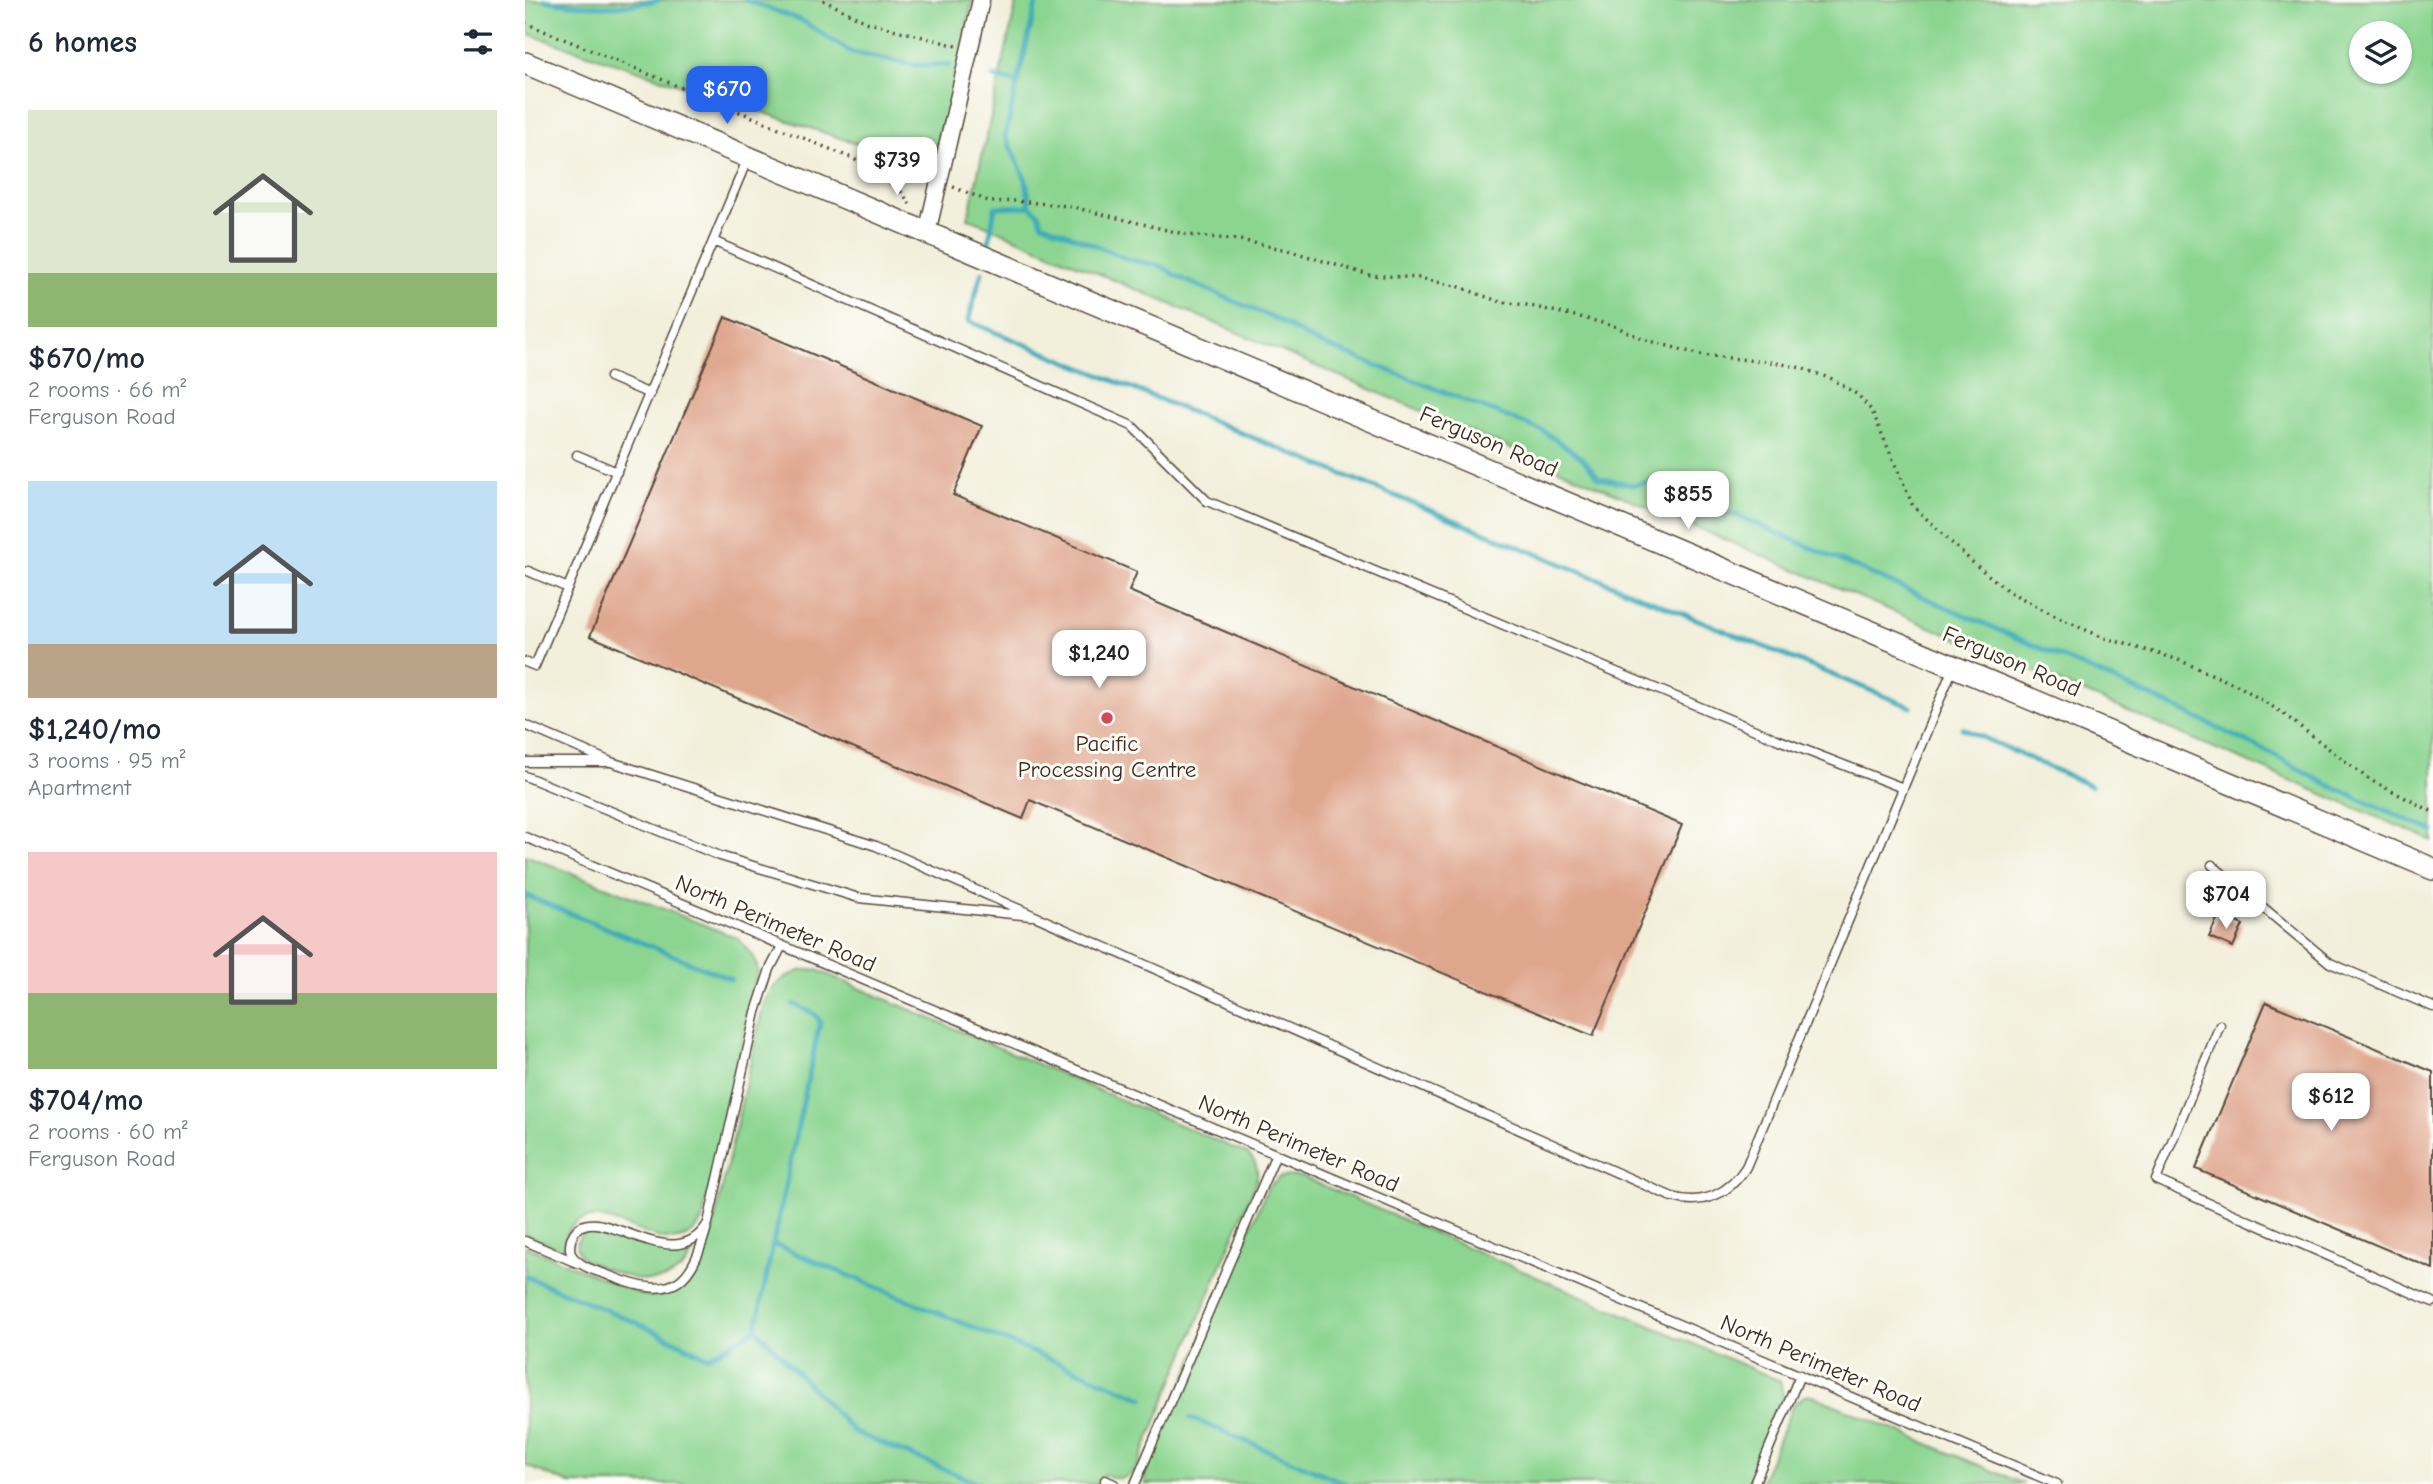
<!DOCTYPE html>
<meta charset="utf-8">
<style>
:root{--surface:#fff;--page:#f2f2f3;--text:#1f2937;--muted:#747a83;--accent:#2563eb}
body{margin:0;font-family:"Comic Neue",sans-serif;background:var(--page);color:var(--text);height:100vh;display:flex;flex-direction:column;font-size:26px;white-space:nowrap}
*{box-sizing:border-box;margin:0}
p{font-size:23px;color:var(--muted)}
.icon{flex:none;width:38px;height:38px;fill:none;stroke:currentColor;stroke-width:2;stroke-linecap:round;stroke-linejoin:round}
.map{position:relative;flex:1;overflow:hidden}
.drawer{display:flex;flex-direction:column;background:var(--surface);width:525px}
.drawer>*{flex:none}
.controls{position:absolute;left:1824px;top:21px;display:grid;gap:14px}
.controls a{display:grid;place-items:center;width:63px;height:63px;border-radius:50%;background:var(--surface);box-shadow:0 2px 5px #0004;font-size:35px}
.price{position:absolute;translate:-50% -60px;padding:0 16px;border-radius:14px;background:#fff;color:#222;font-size:23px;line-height:46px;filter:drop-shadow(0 2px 4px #0008)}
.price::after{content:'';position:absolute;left:50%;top:42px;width:21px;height:16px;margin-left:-10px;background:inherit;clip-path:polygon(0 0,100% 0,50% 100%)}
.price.current{background:var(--accent);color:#fff}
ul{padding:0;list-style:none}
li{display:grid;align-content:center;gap:14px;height:371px;padding:0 28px}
li span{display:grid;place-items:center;height:217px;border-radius:0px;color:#555}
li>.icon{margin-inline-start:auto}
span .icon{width:126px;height:126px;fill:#fffc;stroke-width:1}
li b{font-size:30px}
h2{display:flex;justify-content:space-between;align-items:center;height:84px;padding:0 28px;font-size:30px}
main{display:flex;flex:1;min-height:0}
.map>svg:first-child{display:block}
.green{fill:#8cd591;stroke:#648058;stroke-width:2;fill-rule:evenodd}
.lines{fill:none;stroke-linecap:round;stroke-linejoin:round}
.stream{stroke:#3dacba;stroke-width:5}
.building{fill:#dfa68e}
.service-casing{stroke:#56483a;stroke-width:11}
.minor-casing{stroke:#56483a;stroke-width:19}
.tertiary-casing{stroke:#56483a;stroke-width:24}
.path{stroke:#56483a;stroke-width:3.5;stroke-dasharray:2 5;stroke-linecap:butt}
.service{stroke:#fff;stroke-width:8}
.minor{stroke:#fff;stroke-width:16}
.tertiary{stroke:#fff;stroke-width:21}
.poi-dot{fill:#d1495b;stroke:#fdfcf7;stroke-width:2.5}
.labels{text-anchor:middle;stroke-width:6;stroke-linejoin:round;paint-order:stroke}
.street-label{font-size:23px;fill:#3b2a1e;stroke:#fdfcf7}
.poi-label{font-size:23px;fill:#3b2a1e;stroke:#fdfcf7}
</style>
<main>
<section class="drawer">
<h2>6 homes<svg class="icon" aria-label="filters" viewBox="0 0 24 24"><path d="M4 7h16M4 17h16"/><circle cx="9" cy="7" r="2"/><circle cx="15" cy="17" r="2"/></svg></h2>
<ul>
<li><span style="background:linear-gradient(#dfe7d0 75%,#8fb573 0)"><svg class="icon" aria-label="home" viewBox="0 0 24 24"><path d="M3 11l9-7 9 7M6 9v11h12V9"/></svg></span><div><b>$670/mo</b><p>2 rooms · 66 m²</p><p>Ferguson Road</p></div></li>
<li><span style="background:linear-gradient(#bfe0f5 75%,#b9a48a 0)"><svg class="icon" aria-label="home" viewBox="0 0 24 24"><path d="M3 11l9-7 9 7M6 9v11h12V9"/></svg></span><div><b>$1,240/mo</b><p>3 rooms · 95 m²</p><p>Apartment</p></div></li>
<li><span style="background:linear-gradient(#f6c9c9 65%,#8fb573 0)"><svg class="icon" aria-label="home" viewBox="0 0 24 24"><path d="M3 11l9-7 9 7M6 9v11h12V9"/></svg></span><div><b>$704/mo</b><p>2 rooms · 60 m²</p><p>Ferguson Road</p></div></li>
</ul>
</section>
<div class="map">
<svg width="1908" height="1484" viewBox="0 0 1908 1484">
<rect width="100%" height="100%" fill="#fdfcf7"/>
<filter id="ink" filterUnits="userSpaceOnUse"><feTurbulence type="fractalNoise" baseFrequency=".0143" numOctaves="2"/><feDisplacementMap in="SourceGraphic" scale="14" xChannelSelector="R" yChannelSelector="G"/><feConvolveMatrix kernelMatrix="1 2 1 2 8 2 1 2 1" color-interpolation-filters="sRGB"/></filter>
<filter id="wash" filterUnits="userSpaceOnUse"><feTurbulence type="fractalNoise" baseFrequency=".00686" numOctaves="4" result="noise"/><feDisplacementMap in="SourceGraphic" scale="28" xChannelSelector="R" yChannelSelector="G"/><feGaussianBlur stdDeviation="1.57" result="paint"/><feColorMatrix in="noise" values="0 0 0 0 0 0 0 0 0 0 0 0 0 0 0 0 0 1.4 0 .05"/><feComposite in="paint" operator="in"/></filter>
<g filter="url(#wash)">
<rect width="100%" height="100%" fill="#f2efdb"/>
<!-- green -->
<path class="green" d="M0 0H448L415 147 399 166 0 33Z
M492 0H1908V841L443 218ZM1836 33H1874V72H1836Z
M0 855 213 938 229 958 233 970 177 1220C149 1275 80 1192 47 1226 40 1235 39 1240 40 1251L0 1234Z
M278 970H292L723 1154C732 1163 734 1170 731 1182L612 1467C602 1480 593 1481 579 1474L575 1484H45L0 1465V1246L117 1295C165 1301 176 1274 187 1233L239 1002C249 984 258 976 278 970Z
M767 1176 778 1177 1255 1381 1259 1400 1224 1484H620V1472L743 1187 755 1177Z
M72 1229C101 1236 144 1263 172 1243 169 1250 165 1260 159 1266 131 1296 88 1271 58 1259 45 1245 54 1230 72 1229Z
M1280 1395H1286L1499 1484H1235L1268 1405Z"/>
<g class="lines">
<!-- stream -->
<path class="stream" d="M20 0C56 8 98 8 134 0
M220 0 276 20 327 53 390 65H424
M468 77 494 83
M505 206 514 214 517 223 605 260 636 266 655 278 753 320 789 341 1018 431 1056 457 1074 478 1108 485 1131 480C1159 521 1160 519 1209 514L1643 704 1747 754 1801 784 1908 831
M464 241 470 207 505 206 501 180 480 136 512 0
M457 272 443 321 1386 707
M1437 728 1566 786
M0 895 206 979
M268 1004 290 1014 295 1022 248 1244 618 1398
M248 1244 231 1329 329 1432 455 1484
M0 1276 117 1325 183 1357 231 1329
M666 1418 822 1484"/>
</g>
<g id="blocks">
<!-- building -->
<path class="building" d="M200 317 457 426 428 495 612 572 604 591 1157 825 1068 1036 505 800 498 819 65 636Z
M1694 914 1718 925 1708 947 1684 937Z
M1741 1002 1908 1072V1269L1671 1169Z"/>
</g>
</g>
<g filter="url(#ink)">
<use href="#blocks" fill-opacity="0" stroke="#56483a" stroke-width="2"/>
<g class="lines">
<!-- service casing -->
<g class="service-casing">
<path id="service" d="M188 241 607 426 682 501 1254 740 1378 788
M85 377 125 394
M52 455 92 472
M3 571 43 588
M0 662 10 666 222 160
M0 725 86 762 351 846 1147 1197C1178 1206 1204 1194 1221 1167L1428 668
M0 762H83
M0 776 195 856 334 898 506 916
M0 837 1532 1484
M1687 865 1805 963 1908 1007
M1695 1025 1631 1180 1908 1302
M183 1223C149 1282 72 1197 49 1233 45 1240 44 1247 46 1254 55 1268 73 1271 88 1277 150 1302 167 1283 183 1223L231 1012 245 969 257 946
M0 1241 52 1263
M580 1480 589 1484
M610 1484 751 1154
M1229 1484 1275 1375"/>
</g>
<!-- minor casing -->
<g class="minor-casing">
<path id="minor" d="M402 233 456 0"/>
</g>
<!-- tertiary casing -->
<g class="tertiary-casing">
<path id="tertiary" d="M0 63 1908 869"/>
</g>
<!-- path -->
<path class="path" d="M298 0 341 22 432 46
M0 23 329 159 375 190 385 204
M428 187 466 202 491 201 543 206 663 235 715 240 762 250 844 275 895 278 935 287 975 302 1001 305 1059 318 1092 327 1118 339 1176 355 1253 363 1276 368 1307 379 1333 395 1347 411 1388 506 1446 561 1483 591 1536 619 1577 637 1651 659 1714 686 1756 712 1845 780 1908 812"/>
<!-- service -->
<use href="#service" class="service"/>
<!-- minor -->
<use href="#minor" class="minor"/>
<!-- tertiary -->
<use href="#tertiary" class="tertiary"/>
</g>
</g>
<!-- markers -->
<circle class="poi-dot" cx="582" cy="718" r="7"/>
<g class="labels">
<!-- street labels -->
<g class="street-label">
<text transform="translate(964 441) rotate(23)" y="8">Ferguson Road</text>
<text transform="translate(1487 661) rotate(23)" y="8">Ferguson Road</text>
<text transform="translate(251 923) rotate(23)" y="8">North Perimeter Road</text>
<text transform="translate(774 1143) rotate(23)" y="8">North Perimeter Road</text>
<text transform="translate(1296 1363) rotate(23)" y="8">North Perimeter Road</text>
</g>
<!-- poi labels -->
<g class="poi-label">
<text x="582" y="751">Pacific<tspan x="582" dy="26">Processing Centre</tspan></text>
</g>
</g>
</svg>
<div class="controls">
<a><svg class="icon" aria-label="layers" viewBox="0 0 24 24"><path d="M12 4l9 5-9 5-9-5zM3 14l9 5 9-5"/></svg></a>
</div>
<b class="price current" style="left:202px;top:126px">$670</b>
<b class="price" style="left:372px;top:197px">$739</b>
<b class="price" style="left:1163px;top:531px">$855</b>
<b class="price" style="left:574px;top:690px">$1,240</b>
<b class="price" style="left:1701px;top:931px">$704</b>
<b class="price" style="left:1806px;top:1133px">$612</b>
</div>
</main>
